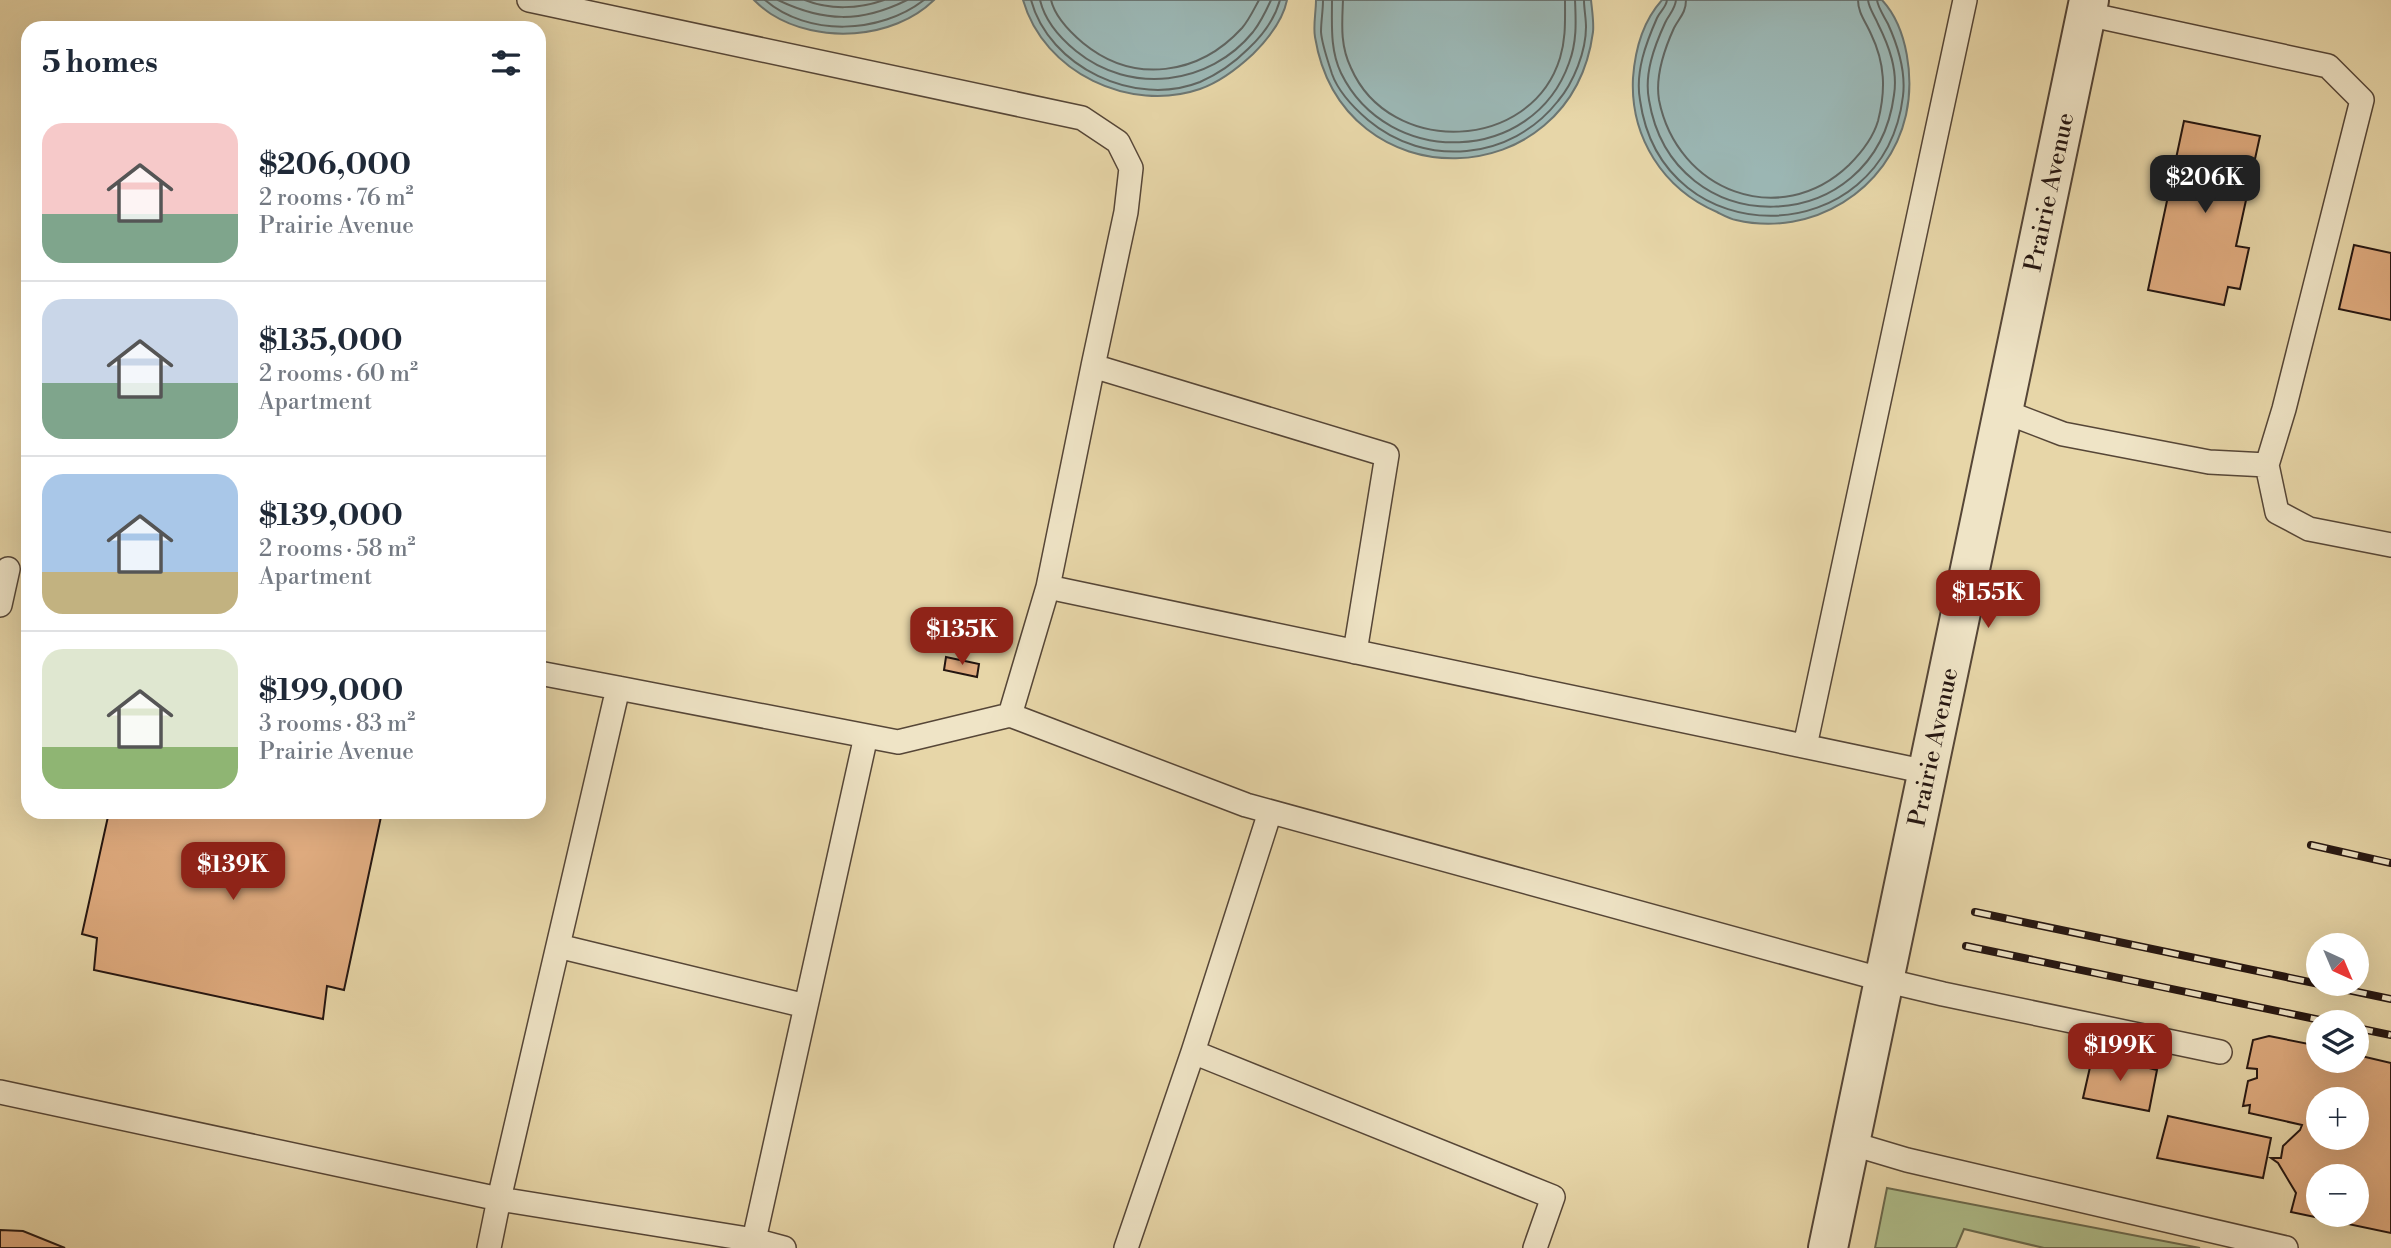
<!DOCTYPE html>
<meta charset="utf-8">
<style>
:root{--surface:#fff;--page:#f6f6f7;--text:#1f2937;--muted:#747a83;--line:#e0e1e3;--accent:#8f2418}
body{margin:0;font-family:"Libre Bodoni",serif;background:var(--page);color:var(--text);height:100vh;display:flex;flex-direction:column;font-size:26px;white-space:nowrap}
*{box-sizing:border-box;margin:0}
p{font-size:23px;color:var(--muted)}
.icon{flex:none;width:38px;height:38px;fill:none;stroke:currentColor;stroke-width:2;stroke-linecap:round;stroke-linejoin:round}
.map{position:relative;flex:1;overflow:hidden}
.details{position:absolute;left:21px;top:21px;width:525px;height:798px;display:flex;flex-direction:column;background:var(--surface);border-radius:21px;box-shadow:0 7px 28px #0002}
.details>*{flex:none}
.needle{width:46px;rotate:136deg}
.tools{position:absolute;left:2306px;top:933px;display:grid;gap:14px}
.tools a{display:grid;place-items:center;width:63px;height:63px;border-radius:50%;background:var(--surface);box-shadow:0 7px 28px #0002;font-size:35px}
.price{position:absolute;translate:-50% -60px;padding:0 16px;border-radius:14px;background:var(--accent);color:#fff;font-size:23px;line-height:46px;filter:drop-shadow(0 2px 4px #0008)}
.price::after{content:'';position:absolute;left:50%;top:42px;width:21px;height:16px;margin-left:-10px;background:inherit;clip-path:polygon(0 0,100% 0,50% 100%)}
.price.on{background:#222;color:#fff}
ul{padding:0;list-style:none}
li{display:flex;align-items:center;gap:21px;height:175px;padding:0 21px}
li+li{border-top:2px solid var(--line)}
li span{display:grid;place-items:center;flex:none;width:196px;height:140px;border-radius:21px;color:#555}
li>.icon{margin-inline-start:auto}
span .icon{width:84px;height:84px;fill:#fffc;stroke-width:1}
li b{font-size:30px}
h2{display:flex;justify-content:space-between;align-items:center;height:84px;padding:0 21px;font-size:30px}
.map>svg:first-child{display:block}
.green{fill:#afbf8c;stroke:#6a6a4e;stroke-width:2}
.water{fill:#9bb6b3;stroke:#6c7672;stroke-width:2}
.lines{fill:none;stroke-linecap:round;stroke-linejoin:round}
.shore{stroke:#606662;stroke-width:2}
.building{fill:#dfab7f;stroke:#251611;stroke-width:2;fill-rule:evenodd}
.lane-casing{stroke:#564637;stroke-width:26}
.street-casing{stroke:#564637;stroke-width:42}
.lane{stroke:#efe4c6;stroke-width:23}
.street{stroke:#efe4c6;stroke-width:38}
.rail-casing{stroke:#251611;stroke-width:8}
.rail{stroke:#efe4c6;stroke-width:5;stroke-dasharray:16;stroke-linecap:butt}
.labels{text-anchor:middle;stroke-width:6;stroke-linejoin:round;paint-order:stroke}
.street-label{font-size:24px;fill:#251611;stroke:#efe4c6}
</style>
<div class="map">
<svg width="2391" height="1248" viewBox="0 0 2391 1248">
<rect width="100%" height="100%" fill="#e7d6a8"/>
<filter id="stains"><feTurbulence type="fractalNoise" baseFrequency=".00286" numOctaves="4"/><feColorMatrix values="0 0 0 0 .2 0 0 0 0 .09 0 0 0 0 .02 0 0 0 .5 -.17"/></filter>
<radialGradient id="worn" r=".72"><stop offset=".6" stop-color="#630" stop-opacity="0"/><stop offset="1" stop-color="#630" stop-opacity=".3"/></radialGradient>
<!-- green -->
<path class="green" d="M1887 1188 2200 1248H2044L1964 1229 1956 1248H1875Z"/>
<!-- water -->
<path class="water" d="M754 0H934C893 40 818 44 771 14 765 10 759 5 754 0Z
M1023 0H1287C1283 20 1267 40 1253 54 1238 68 1220 82 1200 89 1130 113 1044 73 1023 0Z
M1316 0H1591C1592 10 1594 22 1593 32 1571 197 1342 202 1315 37 1313 26 1316 12 1316 0Z
M1662 0H1882C1908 28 1914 79 1906 115 1889 190 1812 238 1736 220 1730 219 1723 215 1717 212 1663 189 1630 137 1633 78 1635 50 1643 21 1662 0Z"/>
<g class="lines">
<!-- shore -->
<path class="shore" d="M765 0C808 37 880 34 924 0
M778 0C824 22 861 23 907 0
M805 0C829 10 859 9 884 0
M1031 0C1049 67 1135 108 1200 82 1218 74 1234 63 1248 49 1262 36 1275 18 1280 0
M1040 0C1045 21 1060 38 1076 51 1130 95 1209 86 1253 32 1260 23 1266 11 1271 0
M1051 0C1055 17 1070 32 1083 43 1134 85 1199 75 1242 28 1249 20 1254 9 1259 0
M1323 0C1323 11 1321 21 1321 32 1322 45 1328 61 1332 74 1338 91 1354 108 1368 120 1425 168 1511 161 1558 101 1574 82 1586 51 1586 27 1586 18 1584 9 1584 0
M1332 0C1332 25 1330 50 1341 73 1388 169 1533 165 1569 63 1577 42 1576 22 1575 0
M1343 0C1342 24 1340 45 1351 68 1390 157 1531 152 1560 58 1566 38 1565 21 1565 0
M1667 0C1666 8 1660 11 1657 18 1646 43 1635 72 1640 100 1662 257 1884 253 1903 96 1906 71 1898 46 1888 24 1884 16 1878 8 1877 0
M1676 0C1675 10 1669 14 1665 23 1654 47 1644 74 1649 100 1673 245 1875 241 1894 95 1898 70 1889 46 1878 24 1875 16 1869 9 1868 0
M1686 0C1686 13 1679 18 1674 28 1664 50 1655 76 1659 100 1677 191 1780 231 1849 165 1861 153 1873 138 1878 121 1886 90 1885 63 1871 34 1866 22 1858 13 1858 0"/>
</g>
<!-- building -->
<path class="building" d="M2184 121 2260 136 2236 246 2249 248 2240 289 2228 287 2224 305 2148 290Z
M2354 245 2391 253V320L2339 309Z
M946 657 979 664 977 677 944 670Z
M109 812H382L344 990 327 986 323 1019 94 970 97 938 82 934Z
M2269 1036 2319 1046V1060H2357V1055L2391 1063V1233L2291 1212 2296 1193 2278 1163 2271 1158H2281L2283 1146 2300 1130 2302 1125 2249 1113 2250 1105 2243 1106 2248 1081 2257 1078V1069L2247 1068 2253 1040ZM2319 1099H2357V1138H2319ZM2319 1176H2357V1214H2319Z
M2093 1054 2157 1070 2149 1111 2083 1098Z
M2168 1116 2271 1138 2263 1178 2157 1158Z
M0 1230 23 1231 65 1248H0Z"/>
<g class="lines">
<!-- lane casing -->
<g class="lane-casing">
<path id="lane" d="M529 0 1082 118 1118 142 1131 168 1126 212 1093 366
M2003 411 2063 434 2209 462 2267 465 2284 409 2362 100 2328 66 2087 14
M2267 465 2277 512 2309 529 2391 545
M1048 587 1093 366 1387 455 1355 652
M0 605 8 569
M618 688 898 742 1010 715 1246 805 1884 980 1943 994 2220 1052
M1010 715 1048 587 1927 772
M1805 746 1965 0
M1270 812 1193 1052 1553 1197 1535 1248
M558 946 806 1006
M0 1092 499 1199 618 688 539 673
M1850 1143 1907 1160 2286 1248
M489 1248 499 1199 754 1240 753 1248
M784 1248 754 1240 866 736
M1126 1248 1193 1052"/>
</g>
<!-- street casing -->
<g class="street-casing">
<path id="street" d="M1828 1248 2089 0"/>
</g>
<!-- lane -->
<use href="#lane" class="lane"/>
<!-- street -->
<use href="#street" class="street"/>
<!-- rail casing -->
<g class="rail-casing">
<path id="rail" d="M2311 845 2391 863
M1975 912 2391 999
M1966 946 2330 1022
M2357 1028 2391 1035"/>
</g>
<!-- rail -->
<use href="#rail" class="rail"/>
</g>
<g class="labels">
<!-- street labels -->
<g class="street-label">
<text transform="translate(2049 192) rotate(-78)" y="8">Prairie Avenue</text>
<text transform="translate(1933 747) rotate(-78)" y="8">Prairie Avenue</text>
</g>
</g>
<rect width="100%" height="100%" filter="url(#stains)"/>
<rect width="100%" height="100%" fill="url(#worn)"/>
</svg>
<div class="tools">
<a><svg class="needle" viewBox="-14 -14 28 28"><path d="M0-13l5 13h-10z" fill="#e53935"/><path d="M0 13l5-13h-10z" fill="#747a83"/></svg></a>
<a><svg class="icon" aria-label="layers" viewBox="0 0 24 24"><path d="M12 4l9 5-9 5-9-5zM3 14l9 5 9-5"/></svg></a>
<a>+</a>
<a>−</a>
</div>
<b class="price on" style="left:2205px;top:215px">$206K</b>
<b class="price" style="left:1988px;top:630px">$155K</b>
<b class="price" style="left:962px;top:667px">$135K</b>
<b class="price" style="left:233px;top:902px">$139K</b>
<b class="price" style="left:2120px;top:1083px">$199K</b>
<section class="details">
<h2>5 homes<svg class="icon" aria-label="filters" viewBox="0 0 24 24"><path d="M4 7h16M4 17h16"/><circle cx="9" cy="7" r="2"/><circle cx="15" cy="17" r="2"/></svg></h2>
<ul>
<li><span style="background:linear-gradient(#f6c9c9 65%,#7fa58c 0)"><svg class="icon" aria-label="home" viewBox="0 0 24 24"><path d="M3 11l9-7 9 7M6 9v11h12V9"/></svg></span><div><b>$206,000</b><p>2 rooms · 76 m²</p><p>Prairie Avenue</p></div></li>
<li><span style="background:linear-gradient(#c9d6e8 60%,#7fa58c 0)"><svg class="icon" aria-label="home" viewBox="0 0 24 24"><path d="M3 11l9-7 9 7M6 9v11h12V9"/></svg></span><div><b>$135,000</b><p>2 rooms · 60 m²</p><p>Apartment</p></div></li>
<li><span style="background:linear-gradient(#a9c7e8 70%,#c2b280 0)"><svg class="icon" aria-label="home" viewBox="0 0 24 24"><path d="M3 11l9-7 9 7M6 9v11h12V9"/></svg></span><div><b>$139,000</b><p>2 rooms · 58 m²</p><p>Apartment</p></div></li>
<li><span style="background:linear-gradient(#dfe7d0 70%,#8fb573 0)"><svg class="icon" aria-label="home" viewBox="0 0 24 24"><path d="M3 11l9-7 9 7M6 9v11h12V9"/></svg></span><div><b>$199,000</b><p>3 rooms · 83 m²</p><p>Prairie Avenue</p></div></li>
</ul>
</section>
</div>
